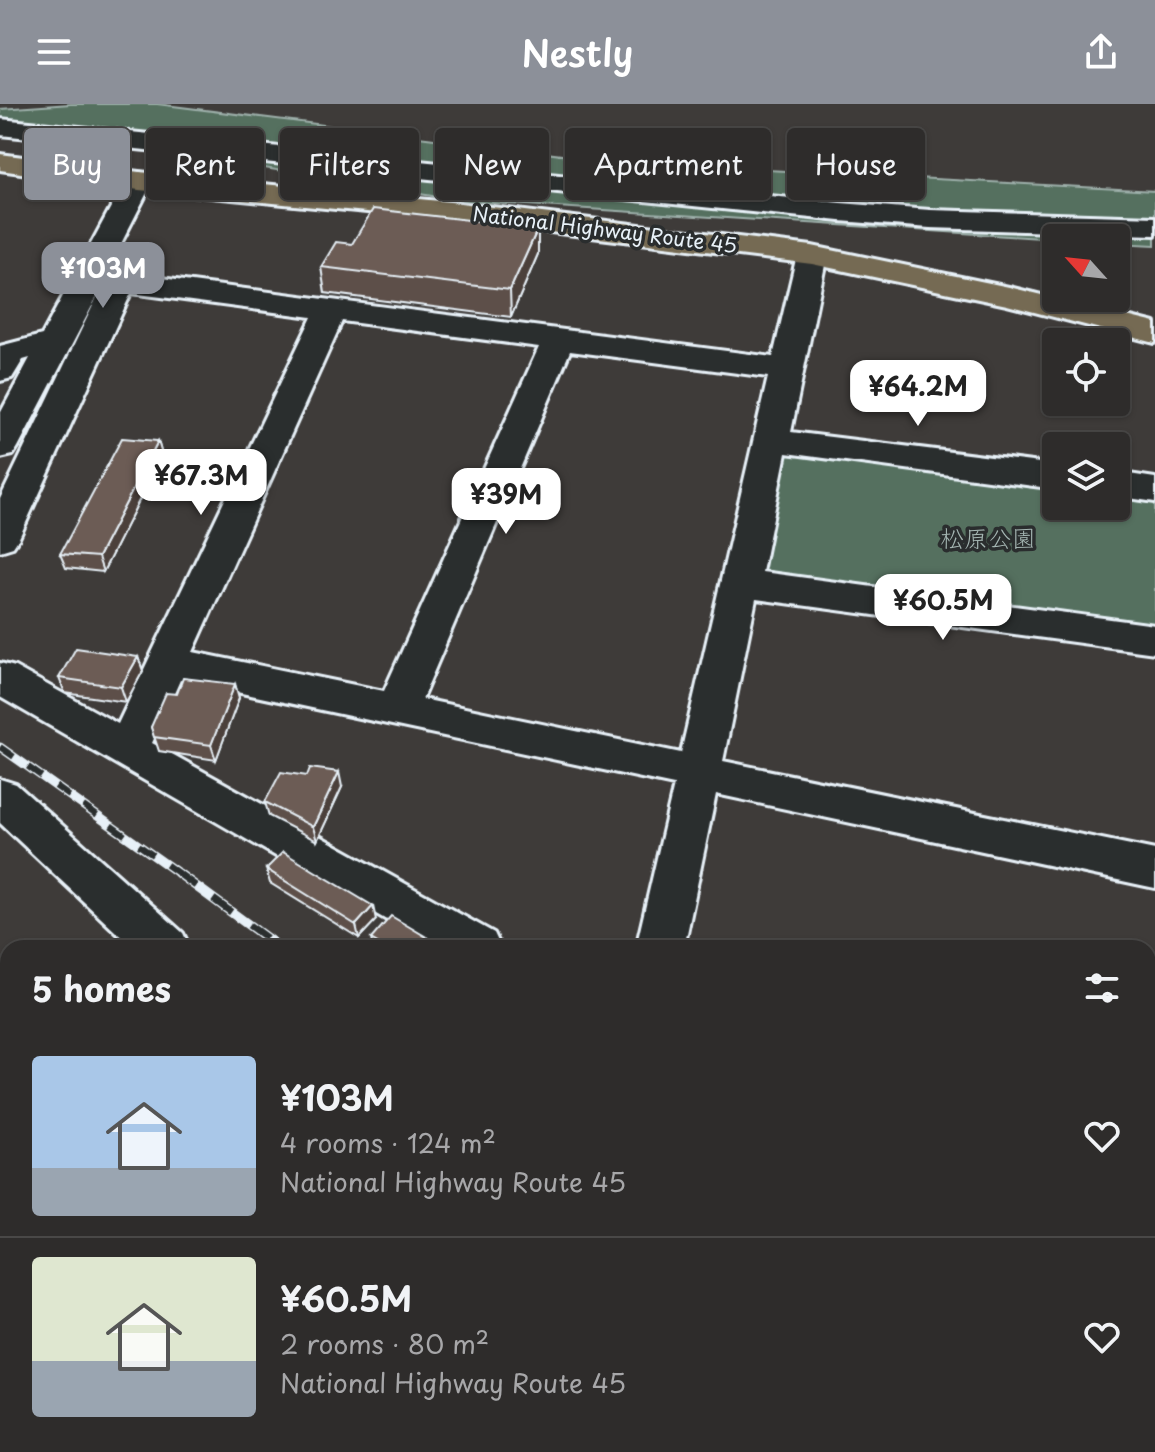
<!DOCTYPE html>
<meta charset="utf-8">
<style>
:root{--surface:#2e2c2b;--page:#363433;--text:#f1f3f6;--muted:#a7a7a9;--line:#494847;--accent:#8c9099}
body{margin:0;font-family:"Playpen Sans","Klee One",sans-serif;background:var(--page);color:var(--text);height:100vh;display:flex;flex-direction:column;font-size:30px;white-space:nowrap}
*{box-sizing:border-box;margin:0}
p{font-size:26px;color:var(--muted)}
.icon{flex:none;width:44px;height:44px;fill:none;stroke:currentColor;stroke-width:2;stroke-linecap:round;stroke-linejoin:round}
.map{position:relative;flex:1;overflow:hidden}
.panel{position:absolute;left:0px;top:836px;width:1156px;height:512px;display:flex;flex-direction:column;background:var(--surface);border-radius:24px 24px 0 0;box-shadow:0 2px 6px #0004,0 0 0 2px var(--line)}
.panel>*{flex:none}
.hud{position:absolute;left:24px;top:24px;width:1108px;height:72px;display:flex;gap:16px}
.needle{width:52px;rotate:297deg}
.controls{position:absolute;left:1042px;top:120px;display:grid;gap:16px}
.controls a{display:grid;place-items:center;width:88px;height:88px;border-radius:8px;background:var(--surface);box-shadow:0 2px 6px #0004,0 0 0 2px var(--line);font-size:40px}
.price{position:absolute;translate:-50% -68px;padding:0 18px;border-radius:16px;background:#fff;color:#222;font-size:26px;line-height:52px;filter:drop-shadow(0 2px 4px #0008)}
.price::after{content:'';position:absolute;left:50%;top:48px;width:24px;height:18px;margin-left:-12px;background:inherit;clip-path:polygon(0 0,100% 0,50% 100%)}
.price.current{background:var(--accent);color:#fff}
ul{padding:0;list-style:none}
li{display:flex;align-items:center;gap:24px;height:200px;padding:0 32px}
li+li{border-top:2px solid var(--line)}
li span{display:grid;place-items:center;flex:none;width:224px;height:160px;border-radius:8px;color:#555}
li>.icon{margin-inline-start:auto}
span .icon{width:96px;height:96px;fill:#fffc;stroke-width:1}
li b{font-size:34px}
h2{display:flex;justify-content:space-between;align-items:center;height:96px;padding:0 32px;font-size:34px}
.tag{padding:0 28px;border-radius:8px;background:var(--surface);box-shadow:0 2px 6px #0004,0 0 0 2px var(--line);font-size:28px;line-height:72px}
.tag.current{background:var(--accent);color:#fff}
header{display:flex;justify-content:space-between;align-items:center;height:104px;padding:0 32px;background:var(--accent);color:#fff;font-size:36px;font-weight:600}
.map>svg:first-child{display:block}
.green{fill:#546f5e;stroke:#9eb0ab;stroke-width:2}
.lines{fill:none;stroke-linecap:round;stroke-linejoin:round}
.minor-casing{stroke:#e8f1f8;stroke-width:6}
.highway-casing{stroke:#e8f1f8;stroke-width:6}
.minor{fill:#2a2d2e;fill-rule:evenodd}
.highway{fill:#746b52;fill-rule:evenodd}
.rail-far1-casing{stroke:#e8f1f8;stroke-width:9}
.rail-casing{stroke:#e8f1f8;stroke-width:10}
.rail-far1{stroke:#2a2d2e;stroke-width:6;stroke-dasharray:17;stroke-linecap:butt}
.rail{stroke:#2a2d2e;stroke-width:7;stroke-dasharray:22;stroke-linecap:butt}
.wall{fill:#5d4f48;stroke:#e8f1f8;stroke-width:2}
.shaded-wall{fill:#4c403b;stroke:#e8f1f8;stroke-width:2}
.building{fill:#6c5c54;stroke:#e8f1f8;stroke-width:2}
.labels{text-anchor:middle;stroke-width:7;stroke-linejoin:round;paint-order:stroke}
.far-street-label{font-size:20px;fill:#e8f1f8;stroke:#2a2d2e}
.park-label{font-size:24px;fill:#a5b6b3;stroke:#2a2d2e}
</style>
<header><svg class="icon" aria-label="menu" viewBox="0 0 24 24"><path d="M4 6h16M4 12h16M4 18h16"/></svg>Nestly<svg class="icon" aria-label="share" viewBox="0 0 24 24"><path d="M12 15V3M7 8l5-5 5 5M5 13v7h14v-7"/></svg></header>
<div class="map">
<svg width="1155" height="1348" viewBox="0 0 1155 1348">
<rect width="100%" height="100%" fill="#3e3b39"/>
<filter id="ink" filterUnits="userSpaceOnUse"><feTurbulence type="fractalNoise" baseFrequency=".0125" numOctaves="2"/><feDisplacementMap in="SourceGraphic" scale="16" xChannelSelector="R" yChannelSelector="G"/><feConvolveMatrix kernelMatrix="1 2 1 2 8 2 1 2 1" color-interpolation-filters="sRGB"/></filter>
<g filter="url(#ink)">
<!-- green -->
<path class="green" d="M71 0H157L617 58 1155 87V141L1116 139V134L1056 135 462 97 0 20V5Z
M782 343 1056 379V402H1116V386L1155 391V524L756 469Z
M416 1340H788L796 1348H418Z"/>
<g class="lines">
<!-- minor casing -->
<g class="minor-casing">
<path id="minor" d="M0 15 840 99 930 106 1155 113V131L930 124 840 117 0 31Z
M139 68 149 71 153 77 107 167 773 253 797 151 801 145H823L827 151 791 328 1056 361V385L786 349 762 468 1155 521V549L756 495 723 657 1155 746V784L716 690 684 844H636L674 681 180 576 152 639 494 829 501 844H435L0 593V559L15 563 118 620 312 213 131 189 19 434 13 443 0 447V395L101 185 18 343 13 351 0 354V310L30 254 23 256 12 274 0 277V242L42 231 125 77 129 71ZM342 217 539 243 384 587 193 548ZM570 247 768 273 681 649 422 595Z
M1116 368 1155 374V398L1116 392Z
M0 675 16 680 183 829 190 844H133L0 719Z
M1148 1001 1155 1003V1053L1148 1051Z
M8 1283V1340H20L0 1348V1286Z
M349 1340H411L414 1348H352Z
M797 1340H866L870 1348H801Z"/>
</g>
<!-- highway casing -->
<g class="highway-casing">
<path id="highway" d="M0 50 139 68 460 99 812 142 1009 183 1155 219V239L1007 201 812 160 460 117 139 86 0 66Z"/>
</g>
<!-- minor -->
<use href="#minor" class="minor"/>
<!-- highway -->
<use href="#highway" class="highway"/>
<!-- rail-far1 casing -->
<g class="rail-far1-casing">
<path id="rail-far1" d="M0 643 181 771"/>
</g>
<!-- rail casing -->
<g class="rail-casing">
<path id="rail" d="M178 769 280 844
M1011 1340 1024 1348"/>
</g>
<!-- rail-far1 -->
<use href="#rail-far1" class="rail-far1"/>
<!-- rail -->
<use href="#rail" class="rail"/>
</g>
<!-- wall -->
<path class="wall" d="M538 124V150L511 213 325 189 321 163Z
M158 337 162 351 103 468 66 464 60 450Z
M138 553 143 567 126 598 65 589 59 574Z
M235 580 239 594 216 656 159 647 151 623 177 590Z
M342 683 317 737 269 712 265 698Z
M266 765 376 816 359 834 270 779Z
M371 835 445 844H373Z
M498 1340H600L595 1348H508Z
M1137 1340H1149L1144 1344Z"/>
<!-- shaded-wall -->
<path class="shaded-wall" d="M538 124V150L511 213 510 186Z
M158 337 162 351 103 468 98 453Z
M138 553 143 567 126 598 121 583Z
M235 580 239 594 216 656 211 641Z
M339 668 342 683 317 737 313 723Z
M373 802 376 816 359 834 356 821Z"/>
<!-- building -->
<path class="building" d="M373 105 538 124 510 186 321 163 336 138 352 140Z
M122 334 158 337 98 453 60 450Z
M76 544 138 553 121 583 59 574Z
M183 574 235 580 211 641 154 633 151 623 166 589 177 590Z
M310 664 339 668 313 723 265 698 281 668 307 672Z
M283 748 373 802 356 821 266 765Z
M391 812 445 844H386L371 835Z
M1148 1320 1155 1325 1149 1340H1148Z
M502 1340H597L592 1348H512Z"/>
</g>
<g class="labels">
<!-- far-street labels -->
<g class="far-street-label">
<text transform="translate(605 126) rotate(7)" y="7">National Highway Route 45</text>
</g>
<!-- park labels -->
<g class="park-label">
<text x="988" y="443">松原公園</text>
</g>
</g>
</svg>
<div class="controls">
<a><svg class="needle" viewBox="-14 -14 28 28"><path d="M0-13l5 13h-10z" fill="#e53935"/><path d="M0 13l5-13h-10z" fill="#a7a7a9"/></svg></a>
<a><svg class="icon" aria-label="locate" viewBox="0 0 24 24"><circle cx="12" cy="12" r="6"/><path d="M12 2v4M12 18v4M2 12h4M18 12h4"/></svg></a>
<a><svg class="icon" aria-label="layers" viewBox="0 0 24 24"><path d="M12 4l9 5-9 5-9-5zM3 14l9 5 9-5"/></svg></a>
</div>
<b class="price current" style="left:103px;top:206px">¥103M</b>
<b class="price" style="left:918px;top:324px">¥64.2M</b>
<b class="price" style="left:201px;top:413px">¥67.3M</b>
<b class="price" style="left:506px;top:432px">¥39M</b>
<b class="price" style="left:943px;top:538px">¥60.5M</b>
<div class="hud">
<a class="tag current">Buy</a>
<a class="tag">Rent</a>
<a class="tag">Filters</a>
<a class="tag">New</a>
<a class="tag">Apartment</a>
<a class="tag">House</a>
</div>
<section class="panel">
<h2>5 homes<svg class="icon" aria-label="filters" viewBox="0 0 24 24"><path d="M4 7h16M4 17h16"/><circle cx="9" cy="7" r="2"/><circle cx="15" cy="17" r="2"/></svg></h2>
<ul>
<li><span style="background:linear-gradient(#a9c7e8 70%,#9aa5b1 0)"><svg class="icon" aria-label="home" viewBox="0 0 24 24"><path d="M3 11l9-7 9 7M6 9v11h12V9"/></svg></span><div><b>¥103M</b><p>4 rooms · 124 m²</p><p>National Highway Route 45</p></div><svg class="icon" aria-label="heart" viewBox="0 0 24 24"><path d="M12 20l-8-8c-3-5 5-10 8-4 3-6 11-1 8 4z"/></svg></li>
<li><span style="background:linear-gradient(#dfe7d0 65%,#9aa5b1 0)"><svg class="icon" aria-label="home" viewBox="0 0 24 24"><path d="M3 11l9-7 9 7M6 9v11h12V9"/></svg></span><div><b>¥60.5M</b><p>2 rooms · 80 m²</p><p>National Highway Route 45</p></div><svg class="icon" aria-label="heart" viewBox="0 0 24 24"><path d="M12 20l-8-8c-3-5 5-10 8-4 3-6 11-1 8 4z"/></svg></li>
</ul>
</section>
</div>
